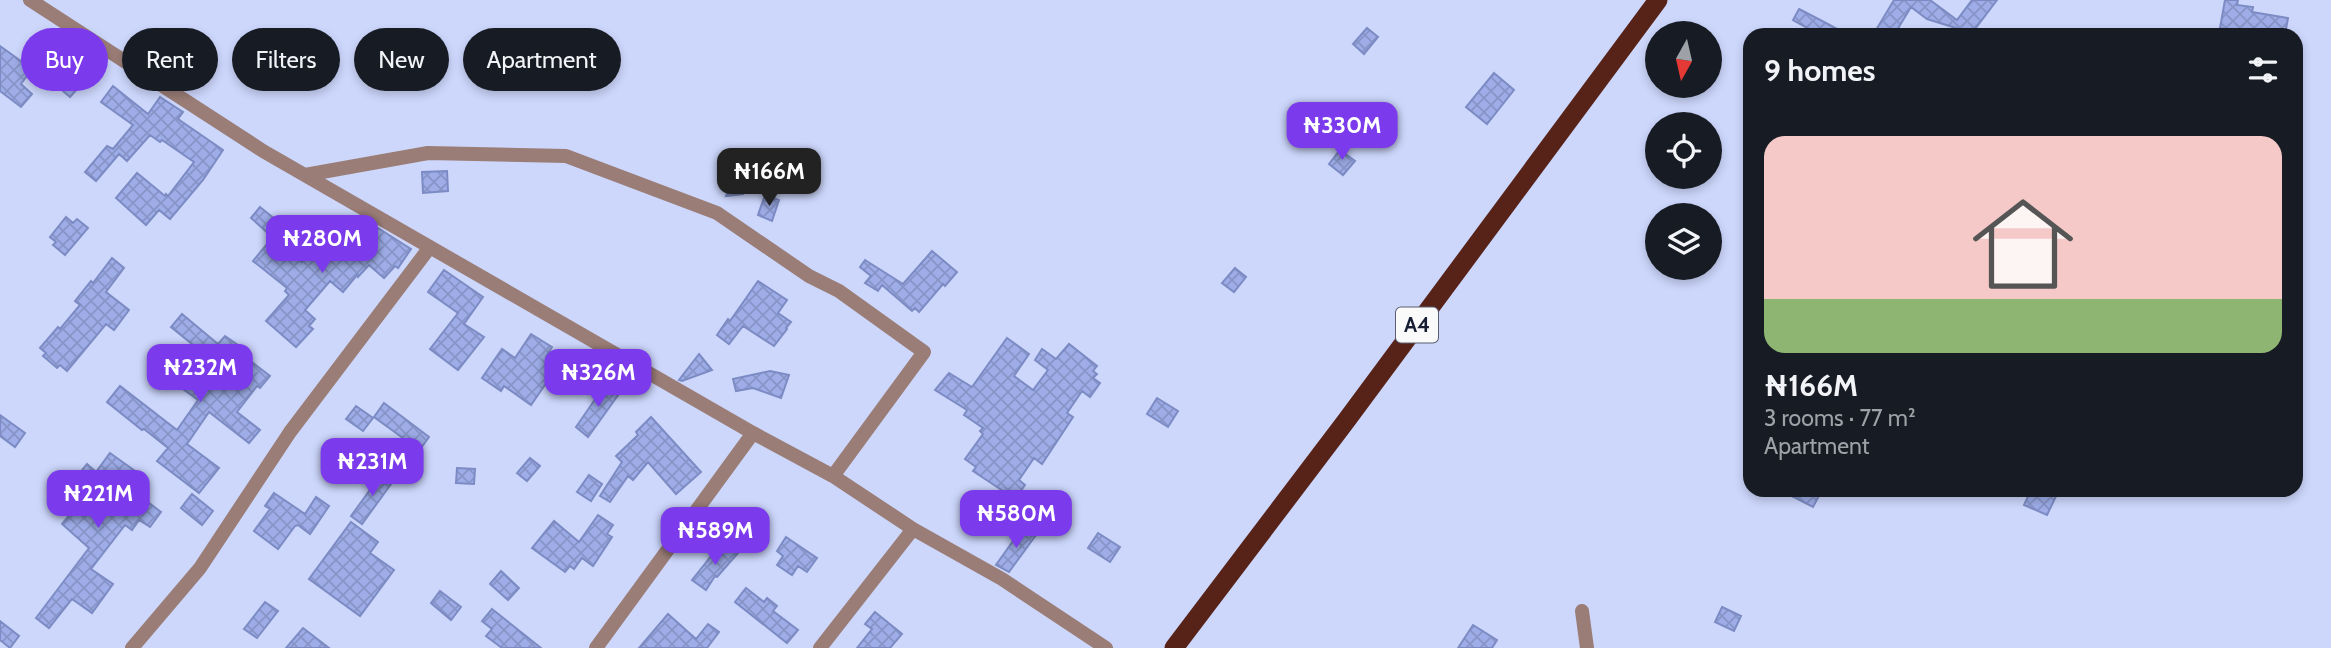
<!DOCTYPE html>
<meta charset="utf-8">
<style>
:root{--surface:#171b24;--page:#20242c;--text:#f1f3f6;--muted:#9ea1a6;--accent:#7c3aed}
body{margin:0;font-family:Cabin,sans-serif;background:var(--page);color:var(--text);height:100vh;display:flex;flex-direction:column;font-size:26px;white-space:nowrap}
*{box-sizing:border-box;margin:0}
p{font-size:23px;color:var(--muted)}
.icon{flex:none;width:38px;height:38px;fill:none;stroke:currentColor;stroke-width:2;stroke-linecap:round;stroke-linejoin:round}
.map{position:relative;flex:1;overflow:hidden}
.panel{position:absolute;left:1743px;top:28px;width:560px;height:469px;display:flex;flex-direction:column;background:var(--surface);border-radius:21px;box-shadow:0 4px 10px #0003}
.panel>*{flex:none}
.guide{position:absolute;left:21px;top:28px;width:665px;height:63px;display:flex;gap:14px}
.needle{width:46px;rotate:188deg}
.controls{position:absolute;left:1645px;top:21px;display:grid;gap:14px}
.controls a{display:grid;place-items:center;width:77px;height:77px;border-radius:50%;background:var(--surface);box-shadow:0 4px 10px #0003;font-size:35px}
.price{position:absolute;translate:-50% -60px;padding:0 16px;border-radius:14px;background:var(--accent);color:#fff;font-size:23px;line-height:46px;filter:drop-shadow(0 2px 4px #0008)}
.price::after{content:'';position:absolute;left:50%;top:42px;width:21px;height:16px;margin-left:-10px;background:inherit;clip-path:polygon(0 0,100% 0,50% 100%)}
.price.current{background:#222;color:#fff}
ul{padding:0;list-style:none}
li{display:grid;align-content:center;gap:14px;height:371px;padding:0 21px}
li span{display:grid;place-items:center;height:217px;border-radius:21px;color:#555}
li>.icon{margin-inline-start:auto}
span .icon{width:126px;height:126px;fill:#fffc;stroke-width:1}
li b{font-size:30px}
h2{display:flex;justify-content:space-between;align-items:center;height:84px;padding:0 21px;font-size:30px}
.tag{padding:0 24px;border-radius:32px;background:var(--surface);box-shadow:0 4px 10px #0003;font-size:24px;line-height:63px}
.tag.current{background:var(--accent);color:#fff}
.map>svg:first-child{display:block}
.building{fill:url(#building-cross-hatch);stroke:#7c8bc3;stroke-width:2}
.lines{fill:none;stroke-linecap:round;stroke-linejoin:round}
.minor{stroke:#9a7d76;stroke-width:14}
.trunk{stroke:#572319;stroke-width:19}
.labels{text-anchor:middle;stroke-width:5;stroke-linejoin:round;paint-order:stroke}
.shield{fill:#fafafa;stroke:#5b5f6f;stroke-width:2}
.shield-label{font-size:21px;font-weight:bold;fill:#171d33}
</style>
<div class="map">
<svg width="2331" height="648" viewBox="0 0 2331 648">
<defs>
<pattern id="building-cross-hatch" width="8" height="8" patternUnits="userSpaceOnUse" patternTransform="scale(1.75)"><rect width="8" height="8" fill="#9eade8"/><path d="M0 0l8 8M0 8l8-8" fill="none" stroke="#8794c7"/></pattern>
</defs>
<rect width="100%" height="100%" fill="#cdd7fc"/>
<!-- building -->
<path class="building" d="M1894 0H1930L1957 20 1972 0H1997L1972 33 1927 19 1911 7 1894 35H1873Z
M2225 0H2238L2237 5 2253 7 2252 12 2288 18 2285 35H2257L2220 28Z
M1799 9 1826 23 1848 35H1820L1793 20Z
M1367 28 1378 37 1364 54 1353 44Z
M0 46 32 69 21 84 32 94 21 107 0 91Z
M85 54 98 65 70 97 57 86Z
M1494 73 1514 90 1487 124 1466 107Z
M113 86 148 114 160 97 183 112 178 119 223 150 203 180 170 219 159 210 146 225 116 198 137 173 165 196 166 194 168 196 194 162 162 140 160 142 150 135 127 161 119 154 96 181 85 172 107 146 113 149 133 125 101 102Z
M1340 150 1355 161 1343 175 1329 164Z
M447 171 448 191 423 193 422 172Z
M751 177 743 194 726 196 733 178Z
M765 195 779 200 772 221 758 215Z
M260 207 281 224 271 236 251 218Z
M66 217 73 223 77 219 88 228 65 255 53 245 56 242 50 237Z
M378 228 411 249 398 268 395 266 384 278 369 265 358 277 357 275 343 292 330 281 305 310 315 319 309 326 313 329 296 347 266 321 289 295 285 291 287 288 253 261 272 238 302 262 325 234 351 254 363 241 365 243Z
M932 251 957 272 945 286 943 284 919 312 915 308 912 311 882 285 878 291 865 283 871 276 860 267 865 260 903 284Z
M112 258 124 268 106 292 129 310 114 330 106 324 67 371 60 365 57 368 43 356 46 353 40 348 58 327 60 329 80 305 75 301 91 281 93 283Z
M1235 268 1246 277 1234 292 1222 283Z
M444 270 483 297 464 324 484 337 458 370 430 349 458 313 428 292Z
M758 281 787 300 778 313 791 322 786 328 787 329 774 346 743 326 729 344 717 335 728 319 730 321Z
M182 314 218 344 225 336 238 345 235 349 270 376 260 388 257 386 237 412 260 430 249 443 209 412 187 444 219 468 199 493 157 461 168 448 144 429 142 430 107 402 120 386 177 430 198 400 176 384 184 372 192 378 208 357 171 327Z
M531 334 552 347 546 357 563 371 551 385 547 382 531 405 504 386 501 391 482 378 502 349 515 358Z
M1007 338 1029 354 1014 376 1033 390 1048 370 1035 360 1042 349 1056 359 1069 344 1097 366 1093 371 1097 374 1093 378 1100 383 1090 397 1082 391 1067 413 1073 417 1042 464 1034 458 1019 480 1025 485 1015 499 973 471 976 467 965 459 983 434 980 431 983 428 964 415 967 410 935 390 949 373 972 387Z
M699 354 712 370 682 381 679 380Z
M770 371 789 375 781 398 753 388 736 391 733 379Z
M607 382 621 391 588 437 576 427Z
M1157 398 1178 411 1168 427 1147 414Z
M384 403 429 437 416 455 404 446 407 441 374 417Z
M356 406 373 418 363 431 346 419Z
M0 415 25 433 15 447 0 436Z
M651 417 701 472 676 494 648 462 633 480 628 476 610 502 600 496 622 462 616 456 638 435 636 432Z
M110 453 142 476 132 490 161 512 150 527 139 520 132 530 125 525 91 569 113 584 92 613 72 599 49 628 36 618 89 548 62 524 82 500 67 489 87 464 96 472Z
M530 458 540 466 527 481 517 473Z
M457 468 475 469 474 484 456 483Z
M383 472 394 480 362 524 351 516Z
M589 475 602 484 591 501 577 492Z
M1780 490H1822L1813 507Z
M2031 490H2059L2047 515 2024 505Z
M274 493 305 514 316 497 329 506 310 534 298 525 295 526 278 549 254 531 270 509 265 506Z
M192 494 213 511 202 525 181 508Z
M598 515 613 525 607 534 612 537 593 566 582 558 574 569 570 566 565 572 532 548 554 521 579 542Z
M351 522 378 542 370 553 394 570 360 616 309 579Z
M1023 527 1036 535 1009 572 996 565Z
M1098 533 1120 547 1110 562 1088 548Z
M786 537 817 558 807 572 798 566 792 575 777 565 783 556 777 551Z
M727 543 738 553 717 577 715 576 706 590 692 580 712 555 715 558Z
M501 571 519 588 508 600 490 584Z
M746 588 764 602 767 598 777 606 773 611 798 630 787 643 735 602Z
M440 591 461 607 451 620 431 603Z
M265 602 278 611 257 638 244 629Z
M1722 607 1741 616 1734 631 1715 622Z
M492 609 541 648H502L486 636 492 629 482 621Z
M875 612 902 634 890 648H857L872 629 865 624Z
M668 614 696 639 708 624 719 632 707 648H639Z
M0 621 19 636 10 648 0 640Z
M1473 625 1497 640 1492 648H1458Z
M303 628 329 648H286Z"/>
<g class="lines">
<!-- minor -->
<path class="minor" d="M30 0 263 151 753 433 833 476 913 529 1002 579 1106 648
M305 175 428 153 566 156 717 213 809 276 839 291 924 352 833 476
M1582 611 1587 648
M132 648 200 568 290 432 430 247
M596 648 753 433
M820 648 913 529"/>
<!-- trunk -->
<path class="trunk" d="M1174 648 1346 421 1658 0"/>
</g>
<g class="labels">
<!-- shield labels -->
<rect class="shield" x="1396" y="307.5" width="42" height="35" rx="5"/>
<g class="shield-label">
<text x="1417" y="332">A4</text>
</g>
</g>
</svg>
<div class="controls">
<a><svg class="needle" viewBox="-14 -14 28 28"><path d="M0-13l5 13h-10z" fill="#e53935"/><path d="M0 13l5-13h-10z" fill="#9ea1a6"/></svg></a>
<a><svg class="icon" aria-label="locate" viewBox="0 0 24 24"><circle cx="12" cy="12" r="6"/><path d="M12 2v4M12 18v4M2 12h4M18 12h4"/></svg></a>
<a><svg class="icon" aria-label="layers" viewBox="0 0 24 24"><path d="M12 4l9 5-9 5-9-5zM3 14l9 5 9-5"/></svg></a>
</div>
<b class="price" style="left:1342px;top:162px">₦330M</b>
<b class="price current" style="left:769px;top:208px">₦166M</b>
<b class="price" style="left:322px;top:275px">₦280M</b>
<b class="price" style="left:200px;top:404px">₦232M</b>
<b class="price" style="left:598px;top:409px">₦326M</b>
<b class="price" style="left:372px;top:498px">₦231M</b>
<b class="price" style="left:98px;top:530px">₦221M</b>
<b class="price" style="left:1016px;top:550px">₦580M</b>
<b class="price" style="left:715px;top:567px">₦589M</b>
<div class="guide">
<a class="tag current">Buy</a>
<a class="tag">Rent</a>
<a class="tag">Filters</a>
<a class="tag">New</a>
<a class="tag">Apartment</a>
</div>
<section class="panel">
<h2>9 homes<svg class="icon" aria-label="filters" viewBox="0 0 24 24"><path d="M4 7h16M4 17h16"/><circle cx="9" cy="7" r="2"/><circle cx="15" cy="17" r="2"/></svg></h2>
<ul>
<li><span style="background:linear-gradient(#f6c9c9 75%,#8fb573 0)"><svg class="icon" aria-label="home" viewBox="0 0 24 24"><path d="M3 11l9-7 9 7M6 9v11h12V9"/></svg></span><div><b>₦166M</b><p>3 rooms · 77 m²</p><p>Apartment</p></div></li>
</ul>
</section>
</div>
